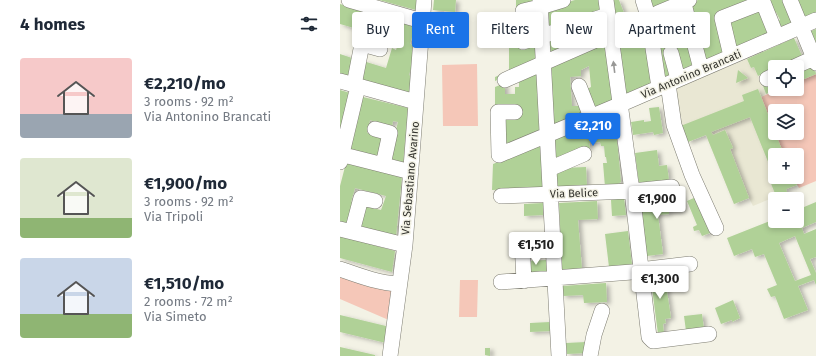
<!DOCTYPE html>
<meta charset="utf-8">
<style>
:root{--surface:#fff;--page:#f2f2f3;--text:#1f2937;--muted:#747a83;--accent:#1a73e8}
body{margin:0;font-family:"Fira Sans",sans-serif;background:var(--page);color:var(--text);height:100vh;display:flex;flex-direction:column;font-size:15px;white-space:nowrap}
*{box-sizing:border-box;margin:0}
p{font-size:13px;color:var(--muted)}
.icon{flex:none;width:22px;height:22px;fill:none;stroke:currentColor;stroke-width:2;stroke-linecap:round;stroke-linejoin:round}
.map{position:relative;flex:1;overflow:hidden}
.side{display:flex;flex-direction:column;background:var(--surface);width:340px}
.side>*{flex:none}
.banner{position:absolute;left:12px;top:12px;width:380px;height:36px;display:flex;gap:8px}
.tools{position:absolute;left:428px;top:60px;display:grid;gap:8px}
.tools a{display:grid;place-items:center;width:36px;height:36px;border-radius:4px;background:var(--surface);box-shadow:0 2px 6px #0003;font-size:20px}
.price{position:absolute;translate:-50% -34px;padding:0 9px;border-radius:4px;background:#fff;color:#222;font-size:13px;line-height:26px;filter:drop-shadow(0 1px 2px #0008)}
.price::after{content:'';position:absolute;left:50%;top:24px;width:12px;height:9px;margin-left:-6px;background:inherit;clip-path:polygon(0 0,100% 0,50% 100%)}
.price.on{background:var(--accent);color:#fff}
ul{padding:0;list-style:none}
li{display:flex;align-items:center;gap:12px;height:100px;padding:0 20px}
li span{display:grid;place-items:center;flex:none;width:112px;height:80px;border-radius:4px;color:#555}
li>.icon{margin-inline-start:auto}
span .icon{width:48px;height:48px;fill:#fffc;stroke-width:1}
li b{font-size:17px}
h2{display:flex;justify-content:space-between;align-items:center;height:48px;padding:0 20px;font-size:17px}
.tag{padding:0 14px;border-radius:4px;background:var(--surface);box-shadow:0 2px 6px #0003;font-size:14px;line-height:36px}
.tag.on{background:var(--accent);color:#fff}
main{display:flex;flex:1;min-height:0}
.map>svg:first-child{display:block}
.built{fill:#e9e7d3}
.green{fill:#f5c7b8}
.building{fill:#b0d197;fill-rule:evenodd;filter:url(#shadow)}
.lines{fill:none;stroke-linecap:round;stroke-linejoin:round}
.minor-casing{stroke:#7e7d72;stroke-width:16}
.minor{stroke:#fff;stroke-width:15}
.oneway{fill:#989896}
.labels{text-anchor:middle;stroke-width:3;stroke-linejoin:round;paint-order:stroke}
.street-label{font-size:11px;fill:#32322d;stroke:#f3f2e5}
</style>
<main>
<section class="side">
<h2>4 homes<svg class="icon" aria-label="filters" viewBox="0 0 24 24"><path d="M4 7h16M4 17h16"/><circle cx="9" cy="7" r="2"/><circle cx="15" cy="17" r="2"/></svg></h2>
<ul>
<li><span style="background:linear-gradient(#f6c9c9 70%,#9aa5b1 0)"><svg class="icon" aria-label="home" viewBox="0 0 24 24"><path d="M3 11l9-7 9 7M6 9v11h12V9"/></svg></span><div><b>€2,210/mo</b><p>3 rooms · 92 m²</p><p>Via Antonino Brancati</p></div></li>
<li><span style="background:linear-gradient(#dfe7d0 75%,#8fb573 0)"><svg class="icon" aria-label="home" viewBox="0 0 24 24"><path d="M3 11l9-7 9 7M6 9v11h12V9"/></svg></span><div><b>€1,900/mo</b><p>3 rooms · 92 m²</p><p>Via Tripoli</p></div></li>
<li><span style="background:linear-gradient(#c9d6e8 70%,#8fb573 0)"><svg class="icon" aria-label="home" viewBox="0 0 24 24"><path d="M3 11l9-7 9 7M6 9v11h12V9"/></svg></span><div><b>€1,510/mo</b><p>2 rooms · 72 m²</p><p>Via Simeto</p></div></li>
</ul>
</section>
<div class="map">
<svg width="476" height="356" viewBox="0 0 476 356">
<defs>
<filter id="shadow"><feDropShadow dx="3.5" dy="2" stdDeviation="2" flood-color="#0004"/></filter>
</defs>
<rect width="100%" height="100%" fill="#f3f2e5"/>
<!-- built -->
<path class="built" d="M407 59 411 68 414 67 426 94 421 97 444 155H435V177H453L457 185 447 189V192L413 206 409 198 394 204 366 135 340 133 331 90Z"/>
<!-- green -->
<path class="green" d="M137 64 138 126H103L102 65Z
M476 74V181L459 188 453 177H457V155H444L435 133H457V111H435V132L421 97 439 89H457V82Z
M0 274 56 290 51 321 0 299Z
M120 280H138L137 317H119Z"/>
<!-- building -->
<path class="building" d="M39 0H77L76 10Z
M94 0H116L115 12 93 10Z
M176 0H192L193 6 176 8Z
M235 0H262L263 13 207 30 206 8Z
M269 0H279L284 13H282L287 30 305 24 313 83 282 96Z
M310 0H336L312 13Z
M358 0H413L387 11 386 8 376 12 387 52 366 60 350 3Z
M425 0H443L452 23 438 29 435 22 440 20 436 12 431 14Z
M456 0H476V13L464 19Z
M0 4 75 27 70 44 74 45 72 65 69 75 71 76 69 94 19 81 23 61 46 68 52 48 56 50 59 41 0 24Z
M421 6 430 32 393 49 385 21Z
M338 8 353 64 339 71 331 46 325 48 333 74 323 78 318 43 322 41V39L317 40 313 19Z
M193 13 194 34 177 40 176 15Z
M264 20 265 32 208 58 207 38Z
M476 29V49L469 32Z
M266 38 274 100 252 109 245 90 251 87 249 66 241 70V76L230 77 232 106H242L244 112 211 126 208 64Z
M454 38 462 56 418 76 414 67 411 68 407 59Z
M169 40H177V47L195 42 196 63 155 81V77L169 71Z
M0 54 15 59 11 79 0 76Z
M473 65 476 74 457 82V72Z
M197 69 199 131 162 148V119L180 118V105H155V87L165 83V94H175V87H179V78Z
M398 70 408 78 396 83Z
M435 81V89H439L426 94 423 86Z
M418 89 444 155H435V177H453L457 185 446 189 447 192 436 196 430 181 435 179 410 117 371 132 373 135 385 130 393 148 390 149 409 198 394 204 366 135 348 142 344 131 338 127 404 101 402 95Z
M0 90 10 93 1 129H0Z
M23 97 68 108 63 164 48 160 58 122 53 121 52 127 30 120 27 133 44 137 39 158 8 151Z
M319 107 323 133 314 135 313 132 293 135 291 122 304 120V122L311 121 309 108Z
M275 117 281 182 274 186 265 187 263 163H267L266 157H265L264 146H261L260 142 249 143 250 148 213 163 212 140 248 125 259 124 258 121H266V118Z
M200 145 204 188 152 190 153 164Z
M317 150 319 166 327 165 329 180 299 184 295 153Z
M6 163 62 177 56 236 17 226 23 206 41 210 46 196 15 188 11 202 14 203 9 224 0 222V186Z
M246 167 247 186 215 188 214 171 223 168Z
M342 195 344 210 329 212V214L318 215 323 254 307 256 299 200Z
M356 197 370 233 362 236 359 230 354 231 353 227 357 225 347 201Z
M284 198 286 215 272 216 271 200Z
M257 201 258 219 238 220 242 269 222 270 219 203Z
M476 202V222L462 228 464 234 476 229V257L470 259 476 273V285L474 280 458 286 468 310 444 319 435 296 431 297 427 289 437 285 424 254 415 257 412 249 394 256 387 238 435 219V221H457V210ZM455 236 471 275 455 281 439 243Z
M203 203V215L184 216V204Z
M288 231 292 265 269 267 265 234Z
M0 236 55 251 52 272 0 258Z
M205 237V248L187 249 186 238Z
M206 260 207 272 187 273 186 261Z
M324 271 331 318 325 319 326 323 323 324 324 333 318 334 310 273Z
M266 283 267 302 244 303 243 295 223 296 222 286Z
M393 300 400 318 392 322V320L381 324 375 308Z
M362 314 364 329 346 331 344 316Z
M0 315 50 327 46 343 0 332Z
M210 322 211 331 190 332V323Z
M246 342 247 353 227 354 226 343Z
M0 347 35 355V356H0Z
M145 348H150V356L145 355Z"/>
<g class="lines">
<!-- minor casing -->
<g class="minor-casing">
<path id="minor" d="M9 0 82 21
M200 0 219 356
M266 0 292 191 309 337 313 341 369 334
M303 0 308 16 319 87
M343 0 361 69
M450 0 476 63
M183 11 200 7 223 0
M318 13 349 0
M183 42 268 15
M331 53 338 79
M391 56 382 18 423 2 437 37
M454 67 476 57
M427 79 435 75
M165 80 270 34
M0 81 76 102
M328 84 334 125 352 175 376 228
M14 85 22 44 40 49
M239 86 251 117
M175 112H158L159 155 279 105 476 20
M35 129 50 133 43 165
M0 154 71 172
M0 162 18 86
M209 169 244 154
M161 196 292 191 332 187
M0 229 65 245
M12 232 21 198 35 201
M182 241 184 281
M0 269C20 276 38 283 59 284
M161 282 292 272 308 269 350 264
M50 356 65 245 84 0
M250 356 254 335 262 311"/>
</g>
<!-- minor -->
<use href="#minor" class="minor"/>
</g>
<!-- one-way arrows -->
<defs><path id="oneway-solid" d="M-6-.8H1V-3.2L6.5 0L1 3.2V.8H-6Z"/></defs>
<use class="oneway" href="#oneway-solid" transform="translate(274 67) rotate(-97)"/>
<g class="labels">
<!-- street labels -->
<g class="street-label">
<text transform="translate(351 74) rotate(-23)" y="4">Via Antonino Brancati</text>
<text transform="translate(70 178) rotate(-85)" y="4">Via Sebastiano Avarino</text>
<text transform="translate(234 193) rotate(-2)" y="4">Via Belice</text>
</g>
</g>
</svg>
<div class="tools">
<a><svg class="icon" aria-label="locate" viewBox="0 0 24 24"><circle cx="12" cy="12" r="6"/><path d="M12 2v4M12 18v4M2 12h4M18 12h4"/></svg></a>
<a><svg class="icon" aria-label="layers" viewBox="0 0 24 24"><path d="M12 4l9 5-9 5-9-5zM3 14l9 5 9-5"/></svg></a>
<a>+</a>
<a>−</a>
</div>
<b class="price on" style="left:253px;top:147px">€2,210</b>
<b class="price" style="left:317px;top:220px">€1,900</b>
<b class="price" style="left:196px;top:266px">€1,510</b>
<b class="price" style="left:320px;top:300px">€1,300</b>
<div class="banner">
<a class="tag">Buy</a>
<a class="tag on">Rent</a>
<a class="tag">Filters</a>
<a class="tag">New</a>
<a class="tag">Apartment</a>
</div>
</div>
</main>
